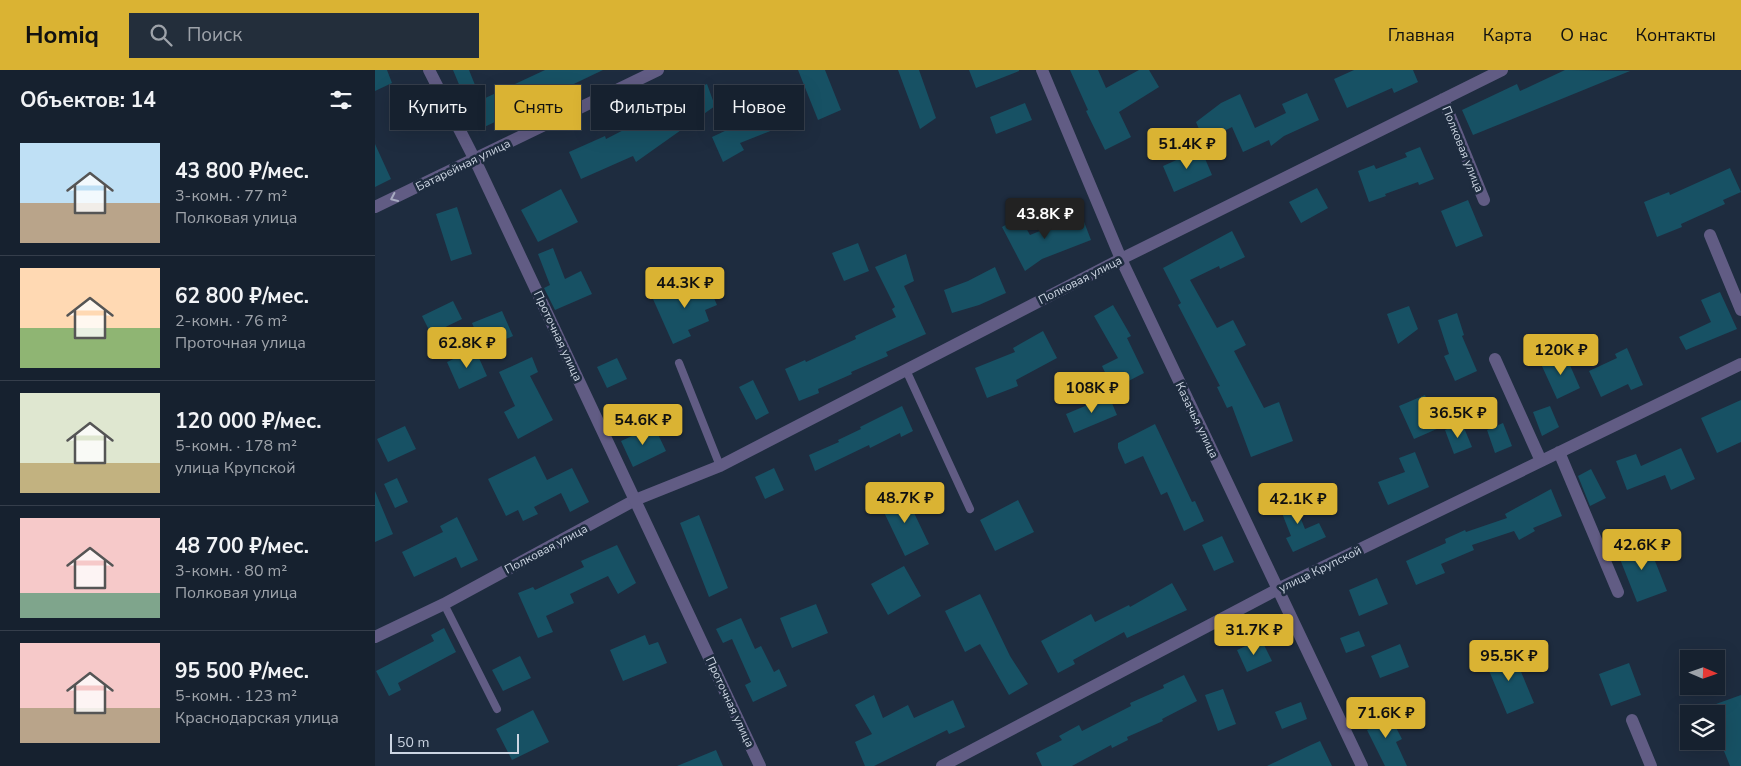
<!DOCTYPE html>
<html lang="ru">
<meta charset="utf-8">
<style>
:root{--surface:#16212f;--page:#232e3b;--text:#f1f3f6;--muted:#9ea3aa;--line:#353e4b;--accent:#dab333}
body{margin:0;font-family:"Nunito Sans",sans-serif;background:var(--page);color:var(--text);height:100vh;display:flex;flex-direction:column;font-size:19px;white-space:nowrap}
*{box-sizing:border-box;margin:0}
p{font-size:16px;color:var(--muted)}
.icon{flex:none;width:28px;height:28px;fill:none;stroke:currentColor;stroke-width:2;stroke-linecap:round;stroke-linejoin:round}
.map{position:relative;flex:1;overflow:hidden}
.panel{display:flex;flex-direction:column;background:var(--surface);width:375px}
.panel>*{flex:none}
.guide{position:absolute;left:15px;top:15px;width:475px;height:45px;display:flex;gap:10px}
.needle{width:32px;rotate:92deg}
.tools{position:absolute;left:1305px;top:580px;display:grid;gap:10px}
.tools a{display:grid;place-items:center;width:45px;height:45px;border-radius:0px;background:var(--surface);box-shadow:0 5px 20px #0002,0 0 0 1px var(--line);font-size:25px}
.scale{position:absolute;left:15px;bottom:12px;width:129px;box-sizing:border-box;padding-left:5px;border:2px solid #ccd5e2;border-top:0;font-size:14px;line-height:18px;white-space:nowrap;color:#ccd5e2;-webkit-text-stroke:4px #1e2c3f;paint-order:stroke}
.price{position:absolute;translate:-50% -42px;padding:0 11px;border-radius:5px;background:var(--accent);color:#111;font-size:16px;line-height:32px;filter:drop-shadow(0 1px 2px #0008)}
.price::after{content:'';position:absolute;left:50%;top:30px;width:15px;height:11px;margin-left:-8px;background:inherit;clip-path:polygon(0 0,100% 0,50% 100%)}
.price.on{background:#222;color:#fff}
ul{padding:0;list-style:none}
li{display:flex;align-items:center;gap:15px;height:125px;padding:0 20px}
li+li{border-top:1px solid var(--line)}
li span{display:grid;place-items:center;flex:none;width:140px;height:100px;border-radius:0px;color:#555}
li>.icon{margin-inline-start:auto}
span .icon{width:60px;height:60px;fill:#fffc;stroke-width:1}
li b{font-size:21px}
h2{display:flex;justify-content:space-between;align-items:center;height:60px;padding:0 20px;font-size:21px}
.pill{padding:0 18px;border-radius:0px;background:var(--surface);box-shadow:0 5px 20px #0002,0 0 0 1px var(--line);font-size:18px;line-height:45px}
.pill.on{background:var(--accent);color:#111}
header{display:flex;align-items:center;gap:30px;box-sizing:border-box;height:70px;padding:0 25px;background:var(--accent);color:#111}
header strong{font-size:24px}
nav{display:flex;gap:28px;margin-inline-start:auto;font-size:18px}
.search{width:350px;height:45px;background:var(--page);display:flex;align-items:center;gap:12px;box-sizing:border-box;padding:0 18px;border-radius:0px;color:var(--muted);font-size:19px}
main{display:flex;flex:1;min-height:0}
.map>svg:first-child{display:block}
.building{fill:#175164}
.lines{fill:none;stroke-linecap:round;stroke-linejoin:round}
.service{stroke:#615c84;stroke-width:8}
.minor{stroke:#615c84;stroke-width:12}
.tertiary{stroke:#615c84;stroke-width:12}
.oneway{stroke:#a7abc1}
.labels{text-anchor:middle;stroke-width:5;stroke-linejoin:round;paint-order:stroke}
.street-label{font-size:12px;fill:#ccd5e2;stroke:#1e2c3f}
</style>
<header>
<strong>Homiq</strong>
<div class="search"><svg class="icon" aria-label="search" viewBox="0 0 24 24"><circle cx="10" cy="10" r="6"/><path d="M15 15l6 6"/></svg>Поиск</div>
<nav><a>Главная</a><a>Карта</a><a>О нас</a><a>Контакты</a></nav>
</header>
<main>
<section class="panel">
<h2>Объектов: 14<svg class="icon" aria-label="filters" viewBox="0 0 24 24"><path d="M4 7h16M4 17h16"/><circle cx="9" cy="7" r="2"/><circle cx="15" cy="17" r="2"/></svg></h2>
<ul>
<li><span style="background:linear-gradient(#bfe0f5 60%,#b9a48a 0)"><svg class="icon" aria-label="home" viewBox="0 0 24 24"><path d="M3 11l9-7 9 7M6 9v11h12V9"/></svg></span><div><b>43 800 ₽/мес.</b><p>3-комн. · 77 m²</p><p>Полковая улица</p></div></li>
<li><span style="background:linear-gradient(#ffd9b3 60%,#8fb573 0)"><svg class="icon" aria-label="home" viewBox="0 0 24 24"><path d="M3 11l9-7 9 7M6 9v11h12V9"/></svg></span><div><b>62 800 ₽/мес.</b><p>2-комн. · 76 m²</p><p>Проточная улица</p></div></li>
<li><span style="background:linear-gradient(#dfe7d0 70%,#c2b280 0)"><svg class="icon" aria-label="home" viewBox="0 0 24 24"><path d="M3 11l9-7 9 7M6 9v11h12V9"/></svg></span><div><b>120 000 ₽/мес.</b><p>5-комн. · 178 m²</p><p>улица Крупской</p></div></li>
<li><span style="background:linear-gradient(#f6c9c9 75%,#7fa58c 0)"><svg class="icon" aria-label="home" viewBox="0 0 24 24"><path d="M3 11l9-7 9 7M6 9v11h12V9"/></svg></span><div><b>48 700 ₽/мес.</b><p>3-комн. · 80 m²</p><p>Полковая улица</p></div></li>
<li><span style="background:linear-gradient(#f6c9c9 65%,#b9a48a 0)"><svg class="icon" aria-label="home" viewBox="0 0 24 24"><path d="M3 11l9-7 9 7M6 9v11h12V9"/></svg></span><div><b>95 500 ₽/мес.</b><p>5-комн. · 123 m²</p><p>Краснодарская улица</p></div></li>
</ul>
</section>
<div class="map">
<svg width="1366" height="696" viewBox="0 0 1366 696">
<rect width="100%" height="100%" fill="#1e2c3f"/>
<!-- building -->
<path class="building" d="M0 0H12L17 13 0 21Z
M78 0H94L106 30 170 0H228L103 60Z
M423 0H450L466 40 443 50Z
M523 0H544L561 48 545 59Z
M594 0H644V1L601 18Z
M695 0H723L731 18 764 0H774L784 17 744 42 756 67 730 80 711 41 713 40Z
M979 0H1038L1043 12 1019 23 1017 18 972 38 959 9Z
M1190 0 1255 1 1098 65 1087 40 1142 14 1145 21Z
M332 14 340 36 261 92 258 86 206 109 194 82 230 66 231 69 311 28 309 23Z
M381 17 398 60 365 73 369 80 348 92 337 67 367 53 357 27Z
M932 23 944 50 909 66 896 76 894 70 868 82 857 57 829 71 821 52 846 33 865 24 880 58 911 43 907 34Z
M650 33 657 50 621 64 615 47Z
M0 74 16 109 0 117Z
M1045 77 1059 109 1044 115 1043 112 1010 124 1011 126 994 132 983 101 999 95 1001 99 1032 87 1030 83Z
M826 79 837 105 799 122 788 96Z
M1355 98 1366 122 1348 130 1350 134 1306 154 1307 157 1282 167 1269 132 1294 122 1295 125Z
M942 118 953 138 926 153 914 132Z
M186 119 203 152 163 172 146 140Z
M1093 130 1108 166 1081 177 1066 141Z
M82 137 97 184 76 191 61 144Z
M706 144 716 170 667 189 650 201 627 157 645 147 655 165Z
M857 161 870 187 845 199 844 196 815 210 842 258 858 250 871 275 859 281 889 338 904 332 918 371 876 387 857 336 852 338 842 317 845 316 803 235 806 233 788 198Z
M483 173 494 201 469 211 457 183Z
M178 178 190 209 206 201 217 224 180 240 169 218 175 215 163 184Z
M531 184 539 211 529 216 551 264 511 282 513 286 476 302 477 304 443 319 444 323 424 331 410 299 430 290 431 292 481 269 480 266 521 247 517 239 520 237 500 197Z
M620 197 631 223 604 235 577 243 569 220 593 211Z
M317 212 319 217 332 212 342 235 330 240 334 251 313 260 316 266 298 274 278 229Z
M1345 222 1362 259 1311 280 1304 267 1336 252 1326 230Z
M78 231 87 249 56 264 47 246Z
M738 235 756 266 752 268 769 303 738 319 727 296 743 288 719 246Z
M1034 236 1043 259 1023 274 1012 244Z
M127 241 138 266 108 279 97 253Z
M1082 243 1089 265 1087 266 1102 301 1080 311 1069 286 1074 284 1063 250Z
M668 261 682 288 641 310 643 316 612 328 600 298 640 282 638 278Z
M1252 278 1268 315 1256 320 1253 314 1226 327 1214 301 1242 288 1240 284Z
M100 279 112 306 84 319 72 292Z
M1190 284 1205 318 1182 329 1166 294Z
M157 287 163 302 155 306 178 350 143 369 129 342 140 336 124 302Z
M242 288 252 309 232 318 222 297Z
M378 310 394 343 381 350 364 317Z
M1050 325 1064 358 1039 369 1024 336Z
M734 326 742 345 699 363 691 344Z
M1366 330V372L1342 383 1326 348Z
M527 336 538 361 526 367 525 363 495 378 494 375 440 401 434 385 464 372 463 370 486 359 485 357Z
M1175 336 1184 357 1167 366 1158 342Z
M1087 353 1097 377 1079 384 1070 360Z
M1128 353 1137 376 1120 383 1112 360Z
M780 354 817 432 820 431 829 451 809 461 792 422 786 425 768 386 750 394 743 378V373Z
M30 356 41 379 13 392 2 369Z
M279 356 291 381 258 397 246 371Z
M1306 378 1320 409 1296 420 1290 405 1252 420 1241 391 1261 384 1266 396Z
M1040 382 1054 417 1013 435 1003 412 1030 402 1024 388Z
M160 386 172 410 197 398 214 432 195 442 186 423 159 437 163 444 148 451 143 440 131 446 113 409Z
M399 398 409 420 390 429 380 407Z
M1216 399 1231 428 1215 436 1203 406Z
M22 408 33 432 20 438 9 414Z
M1176 419 1187 446 1158 458 1160 461 1144 470 1139 461 1097 475 1099 480 1066 494 1070 503 1041 515 1031 491 1071 473 1070 469 1090 460 1091 462 1132 448 1130 444Z
M0 421 18 464 0 472Z
M529 422 554 474 530 486 505 434Z
M915 422 930 459 944 453 951 467 918 482 911 468 916 466 901 428Z
M643 430 659 462 620 481 605 450Z
M324 445 353 518 334 527 305 453Z
M82 447 103 490 86 498 81 487 39 507 27 482 68 462 65 456Z
M847 466 859 492 839 501 827 475Z
M1272 471 1292 521 1262 532 1241 479 1255 474 1257 478Z
M242 475 261 513 243 524 233 506 195 524 199 533 171 546 178 562 163 568 143 523 158 517 160 520 209 497 206 491Z
M529 496 546 526 513 545 496 514Z
M1002 508 1013 534 984 546 974 520Z
M797 513 812 540 752 568 749 562 698 590 700 594 683 603 666 571 716 544 720 552 754 535 755 537Z
M605 524 635 586 653 614 634 625 605 574 590 582 570 541Z
M441 534 453 563 417 578 405 548Z
M366 548 380 579 386 576 399 602 404 599 412 616 378 632 370 615 376 612 357 569 348 573 341 559Z
M69 558 81 582 23 613 26 620 14 626 1 601 59 571 56 565Z
M984 561 990 576 971 583 965 568Z
M270 565 274 575 283 572 292 593 248 611 235 580Z
M886 569 897 591 872 602 862 580Z
M1025 574 1034 597 1005 608 996 586Z
M1137 580 1159 633 1132 644 1110 591Z
M145 586 156 608 128 621 117 600Z
M1254 593 1266 625 1236 636 1224 604Z
M809 605 822 631 787 649 788 651 752 667 753 670 737 678 736 675 697 696H667L661 683 687 670 684 666 704 655 707 661 756 636 755 633 789 618 788 615Z
M848 619 861 654 843 661 830 625Z
M499 625 508 648 533 635 539 648 578 630 590 657 574 664 572 660 499 696H490L480 672 497 664 480 635Z
M1366 625V696H1355L1341 661V634Z
M926 632 932 649 907 659 900 642Z
M158 640 174 672 137 690 121 659Z
M1009 640 1013 649 1016 648 1027 669 1021 672 1032 696H1010L992 660 994 659 990 649Z
M945 671 957 696H892L936 675Z
M341 680 348 696H302Z"/>
<g class="lines">
<!-- service -->
<path class="service" d="M304 293 345 396
M531 300 595 439
M69 534 122 639"/>
<!-- minor -->
<path class="minor" d="M667 0 746 189 987 696
M1068 29 1109 130
M1335 165 1366 240
M1120 289 1166 391
M1184 382 1243 522
M0 567 69 534 260 430 345 396 746 189 1127 0
M1257 650 1276 696
M567 696 903 519 1366 294"/>
<!-- tertiary -->
<path class="tertiary" d="M54 0 100 90 385 696
M0 137 283 0"/>
</g>
<!-- one-way arrows -->
<defs><path id="oneway-chevron" d="M-2-3.5L2.5 0L-2 3.5" fill="none" stroke-width="1.6" stroke-linecap="round" stroke-linejoin="round" transform="scale(1.25)"/></defs>
<use class="oneway" href="#oneway-chevron" transform="translate(19 128) rotate(155)"/>
<g class="labels">
<!-- street labels -->
<g class="street-label">
<text transform="translate(1088 79) rotate(68)" y="4">Полковая улица</text>
<text transform="translate(88 95) rotate(-26)" y="4">Батарейная улица</text>
<text transform="translate(705 210) rotate(-27)" y="4">Полковая улица</text>
<text transform="translate(183 266) rotate(65)" y="4">Проточная улица</text>
<text transform="translate(822 350) rotate(64)" y="4">Казачья улица</text>
<text transform="translate(171 479) rotate(-28)" y="4">Полковая улица</text>
<text transform="translate(945 499) rotate(-26)" y="4">улица Крупской</text>
<text transform="translate(355 632) rotate(65)" y="4">Проточная улица</text>
</g>
</g>
</svg>
<div class="tools">
<a><svg class="needle" viewBox="-14 -14 28 28"><path d="M0-13l5 13h-10z" fill="#e53935"/><path d="M0 13l5-13h-10z" fill="#9ea3aa"/></svg></a>
<a><svg class="icon" aria-label="layers" viewBox="0 0 24 24"><path d="M12 4l9 5-9 5-9-5zM3 14l9 5 9-5"/></svg></a>
</div>
<div class="scale">50 m</div>
<b class="price" style="left:812px;top:100px">51.4K ₽</b>
<b class="price on" style="left:670px;top:170px">43.8K ₽</b>
<b class="price" style="left:310px;top:239px">44.3K ₽</b>
<b class="price" style="left:92px;top:299px">62.8K ₽</b>
<b class="price" style="left:1186px;top:306px">120K ₽</b>
<b class="price" style="left:717px;top:344px">108K ₽</b>
<b class="price" style="left:1083px;top:369px">36.5K ₽</b>
<b class="price" style="left:268px;top:376px">54.6K ₽</b>
<b class="price" style="left:530px;top:454px">48.7K ₽</b>
<b class="price" style="left:923px;top:455px">42.1K ₽</b>
<b class="price" style="left:1267px;top:501px">42.6K ₽</b>
<b class="price" style="left:879px;top:586px">31.7K ₽</b>
<b class="price" style="left:1134px;top:612px">95.5K ₽</b>
<b class="price" style="left:1011px;top:669px">71.6K ₽</b>
<div class="guide">
<a class="pill">Купить</a>
<a class="pill on">Снять</a>
<a class="pill">Фильтры</a>
<a class="pill">Новое</a>
</div>
</div>
</main>
